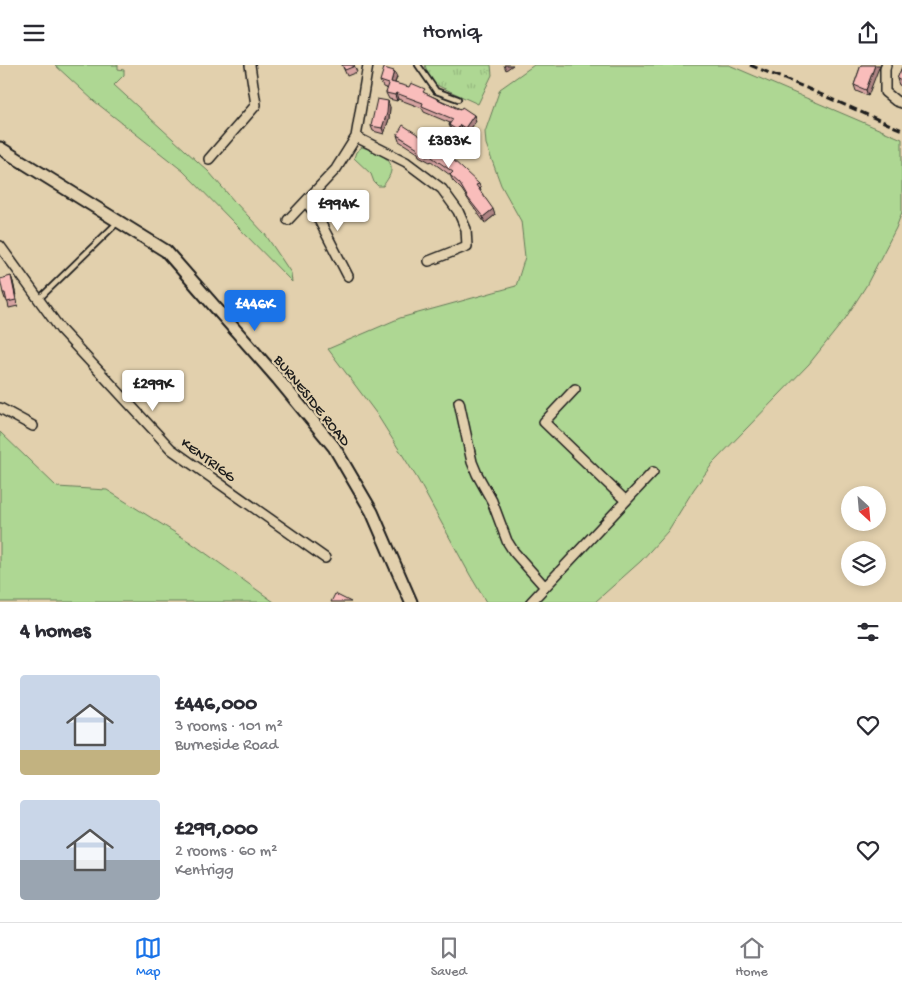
<!DOCTYPE html>
<meta charset="utf-8">
<style>
:root{--surface:#fff;--page:#f2f2f3;--text:#2b2b33;--muted:#7c7c81;--line:#e1e1e2;--accent:#1a73e8}
body{margin:0;font-family:"Gochi Hand",sans-serif;background:var(--page);color:var(--text);height:100vh;display:flex;flex-direction:column;font-size:19px;white-space:nowrap}
*{box-sizing:border-box;margin:0}
p{font-size:16px;color:var(--muted)}
.icon{flex:none;width:28px;height:28px;fill:none;stroke:currentColor;stroke-width:2;stroke-linecap:round;stroke-linejoin:round}
.map{position:relative;height:537px;overflow:hidden}
.side{display:flex;flex-direction:column;background:var(--surface);flex:1}
.side>*{flex:none}
.needle{width:32px;rotate:154deg}
.buttons{position:absolute;left:841px;top:421px;display:grid;gap:10px}
.buttons a{display:grid;place-items:center;width:45px;height:45px;border-radius:50%;background:var(--surface);box-shadow:0 2px 8px #0003;font-size:25px}
.price{position:absolute;translate:-50% -42px;padding:0 11px;border-radius:5px;background:#fff;color:#222;font-size:16px;line-height:32px;filter:drop-shadow(0 1px 2px #0008)}
.price::after{content:'';position:absolute;left:50%;top:30px;width:15px;height:11px;margin-left:-8px;background:inherit;clip-path:polygon(0 0,100% 0,50% 100%)}
.price.on{background:var(--accent);color:#fff}
ul{padding:0;list-style:none}
li{display:flex;align-items:center;gap:15px;height:125px;padding:0 20px}
li span{display:grid;place-items:center;flex:none;width:140px;height:100px;border-radius:5px;color:#555}
li>.icon{margin-inline-start:auto}
span .icon{width:60px;height:60px;fill:#fffc;stroke-width:1}
li b{font-size:21px}
h2{display:flex;justify-content:space-between;align-items:center;height:60px;padding:0 20px;font-size:21px}
header{display:flex;justify-content:space-between;align-items:center;height:65px;padding:0 20px;background:var(--surface);font-size:22px;font-weight:600}
.tabs{display:flex;justify-content:space-around;align-items:center;height:70px;border-top:1px solid var(--line);background:var(--surface);font-size:14px;color:var(--muted)}
.tabs a{display:grid;justify-items:center;gap:2px}
.tabs .on{color:var(--accent)}
.map>svg:first-child{display:block}
.grass{fill:#aed793;stroke:#657a58}
.park{fill:url(#park-tufts);stroke:#657a58}
.lines{fill:none;stroke-linecap:round;stroke-linejoin:round}
.service-casing{stroke:#1c1c1c;stroke-width:8}
.minor-casing{stroke:#1c1c1c;stroke-width:12}
.tertiary-casing{stroke:#1c1c1c;stroke-width:15}
.service{stroke:#e2d0ad;stroke-width:4.5}
.minor{stroke:#e2d0ad;stroke-width:9}
.tertiary{stroke:#e2d0ad;stroke-width:11}
.rail{stroke:#1c1c1c;stroke-width:3;stroke-dasharray:8 4;stroke-linecap:butt}
.wall{fill:#d6a3a1;stroke:#1c1c1c}
.shaded-wall{fill:#ae8483;stroke:#1c1c1c}
.building{fill:#f9bdbb;stroke:#1c1c1c}
.labels{text-anchor:middle;stroke-width:4.5;stroke-linejoin:round;paint-order:stroke}
.street-label{font-size:15px;fill:#1c1c1c;stroke:#e2d0ad}
</style>
<header><svg class="icon" aria-label="menu" viewBox="0 0 24 24"><path d="M4 6h16M4 12h16M4 18h16"/></svg>Homiq<svg class="icon" aria-label="share" viewBox="0 0 24 24"><path d="M12 15V3M7 8l5-5 5 5M5 13v7h14v-7"/></svg></header>
<div class="map">
<svg width="902" height="537" viewBox="0 0 902 537">
<defs>
<pattern id="park-tufts" width="24" height="20" patternUnits="userSpaceOnUse" patternTransform="scale(1.25)"><rect width="24" height="20" fill="#aed793"/><path d="M3 7l-1-3M5 7V3M7 7l1-3M15 17l-1-3M17 17v-4M19 17l1-3" fill="none" stroke="#95b87e"/></pattern>
</defs>
<rect width="100%" height="100%" fill="#e2d0ad"/>
<filter id="ink" filterUnits="userSpaceOnUse"><feTurbulence type="fractalNoise" baseFrequency=".02" numOctaves="2"/><feDisplacementMap in="SourceGraphic" scale="10" xChannelSelector="R" yChannelSelector="G"/><feConvolveMatrix kernelMatrix="1 2 1 2 8 2 1 2 1" color-interpolation-filters="sRGB"/></filter>
<g filter="url(#ink)">
<!-- grass -->
<path class="grass" d="M55 0H118V4L124 5V10L114 20 209 107 234 136 265 169 291 208 292 217 183 106 94 36Z
M534 0H729L902 74V147L896 163 866 221 845 254 809 299 713 398 694 424 668 466 641 496 595 537H486L470 510 417 413 376 348 328 284 400 253 516 221 525 192 521 156 501 120 486 79 485 67 500 24Z
M362 82C370 84 391 92 391 102 392 109 387 115 383 121H378L374 117 371 109 354 93 356 87Z
M0 367 57 422 107 425 190 477 274 537H0Z"/>
<!-- park -->
<path class="park" d="M425 0H491L492 10 478 39 430 17Z"/>
<g class="lines">
<!-- service casing -->
<g class="service-casing">
<path id="service" d="M418 0 436 26 458 34
M39 234 117 158"/>
</g>
<!-- minor casing -->
<g class="minor-casing">
<path id="minor" d="M886 0 885 4V27L896 36 902 38
M356 72 406 97 442 124 458 146 466 164 467 181 429 196
M209 94 256 40 250 0
M306 137 317 151 348 211
M288 155 336 104 356 72 368 0
M0 181 61 265 171 384 325 493
M575 324 544 357 626 436
M459 337 472 397 477 409 492 436 507 476 514 487 545 522
M0 343 33 361
M531 537 653 407"/>
</g>
<!-- tertiary casing -->
<g class="tertiary-casing">
<path id="tertiary" d="M0 83 166 186 278 314 334 382 372 447 411 537"/>
</g>
<!-- service -->
<use href="#service" class="service"/>
<!-- minor -->
<use href="#minor" class="minor"/>
<!-- tertiary -->
<use href="#tertiary" class="tertiary"/>
<!-- rail -->
<path class="rail" d="M750 0 804 22 902 65"/>
</g>
<!-- wall -->
<path class="wall" d="M342 0H354L357 7 347 11Z
M861 0 868 31 856 26 854 20Z
M902 2V21L899 20 897 14Z
M397 12 395 18 427 29 474 50 476 56 467 69 462 66 459 71 452 66 449 60 450 58 424 47 422 43 398 34 397 36 389 34 386 28 388 24 383 22 380 16Z
M390 42 389 54 384 69 373 66 371 61Z
M397 70 479 119 481 125H480L495 150 485 158 471 139 462 125 453 116 450 110 431 96 430 97 419 91 418 88 399 76Z
M11 211 13 217 18 241 9 243 7 234H5L3 228Z"/>
<!-- shaded-wall -->
<path class="shaded-wall" d="M504 0H513L506 5Z
M875 0H880L868 31 866 25Z
M394 6 397 12 393 23 391 17Z
M396 28 398 34 397 36 395 30Z
M388 36 390 42 389 54 384 69 382 63Z
M474 50 476 56 467 69 465 63Z
M460 60 462 66 459 71 457 65Z
M493 144 495 150 485 158 483 152Z
M11 211 13 217 18 241 16 235Z"/>
<!-- building -->
<path class="building" d="M342 0H354L355 1 345 5Z
M861 0H875L866 25 854 20Z
M902 2V16L897 14Z
M384 3 394 6 391 17 409 22 411 18 425 24 423 27 460 45 462 42 474 50 465 63 460 60 457 65 449 60 453 54 422 41 423 38 396 28 395 30 386 28 389 19 380 16Z
M377 34 388 36 387 48 382 63 371 61Z
M403 60 434 80 450 92 479 119 476 120 493 144 483 152 468 133 460 119 450 110 453 107 429 90 428 91 417 85 418 83 397 70Z
M11 211 16 235 7 237 5 228H3L0 214Z
M335 529 351 537H331Z"/>
</g>
<g class="labels">
<!-- street labels -->
<g class="street-label">
<text transform="translate(313 335) rotate(51)" y="5">BURNESIDE ROAD</text>
<text transform="translate(209 394) rotate(36)" y="5">KENTRIGG</text>
</g>
</g>
</svg>
<div class="buttons">
<a><svg class="needle" viewBox="-14 -14 28 28"><path d="M0-13l5 13h-10z" fill="#e53935"/><path d="M0 13l5-13h-10z" fill="#7c7c81"/></svg></a>
<a><svg class="icon" aria-label="layers" viewBox="0 0 24 24"><path d="M12 4l9 5-9 5-9-5zM3 14l9 5 9-5"/></svg></a>
</div>
<b class="price" style="left:449px;top:104px">£383K</b>
<b class="price" style="left:338px;top:167px">£994K</b>
<b class="price on" style="left:255px;top:267px">£446K</b>
<b class="price" style="left:153px;top:347px">£299K</b>
</div>
<section class="side">
<h2>4 homes<svg class="icon" aria-label="filters" viewBox="0 0 24 24"><path d="M4 7h16M4 17h16"/><circle cx="9" cy="7" r="2"/><circle cx="15" cy="17" r="2"/></svg></h2>
<ul>
<li><span style="background:linear-gradient(#c9d6e8 75%,#c2b280 0)"><svg class="icon" aria-label="home" viewBox="0 0 24 24"><path d="M3 11l9-7 9 7M6 9v11h12V9"/></svg></span><div><b>£446,000</b><p>3 rooms · 101 m²</p><p>Burneside Road</p></div><svg class="icon" aria-label="heart" viewBox="0 0 24 24"><path d="M12 20l-8-8c-3-5 5-10 8-4 3-6 11-1 8 4z"/></svg></li>
<li><span style="background:linear-gradient(#c9d6e8 60%,#9aa5b1 0)"><svg class="icon" aria-label="home" viewBox="0 0 24 24"><path d="M3 11l9-7 9 7M6 9v11h12V9"/></svg></span><div><b>£299,000</b><p>2 rooms · 60 m²</p><p>Kentrigg</p></div><svg class="icon" aria-label="heart" viewBox="0 0 24 24"><path d="M12 20l-8-8c-3-5 5-10 8-4 3-6 11-1 8 4z"/></svg></li>
</ul>
</section>
<nav class="tabs">
<a class="on"><svg class="icon" aria-label="map" viewBox="0 0 24 24"><path d="M3 6l6-2 6 2 6-2v14l-6 2-6-2-6 2zM9 4v14M15 6v14"/></svg>Map</a>
<a><svg class="icon" aria-label="saved" viewBox="0 0 24 24"><path d="M7 4h10v16l-5-4-5 4z"/></svg>Saved</a>
<a><svg class="icon" aria-label="home" viewBox="0 0 24 24"><path d="M3 11l9-7 9 7M6 9v11h12V9"/></svg>Home</a>
</nav>
